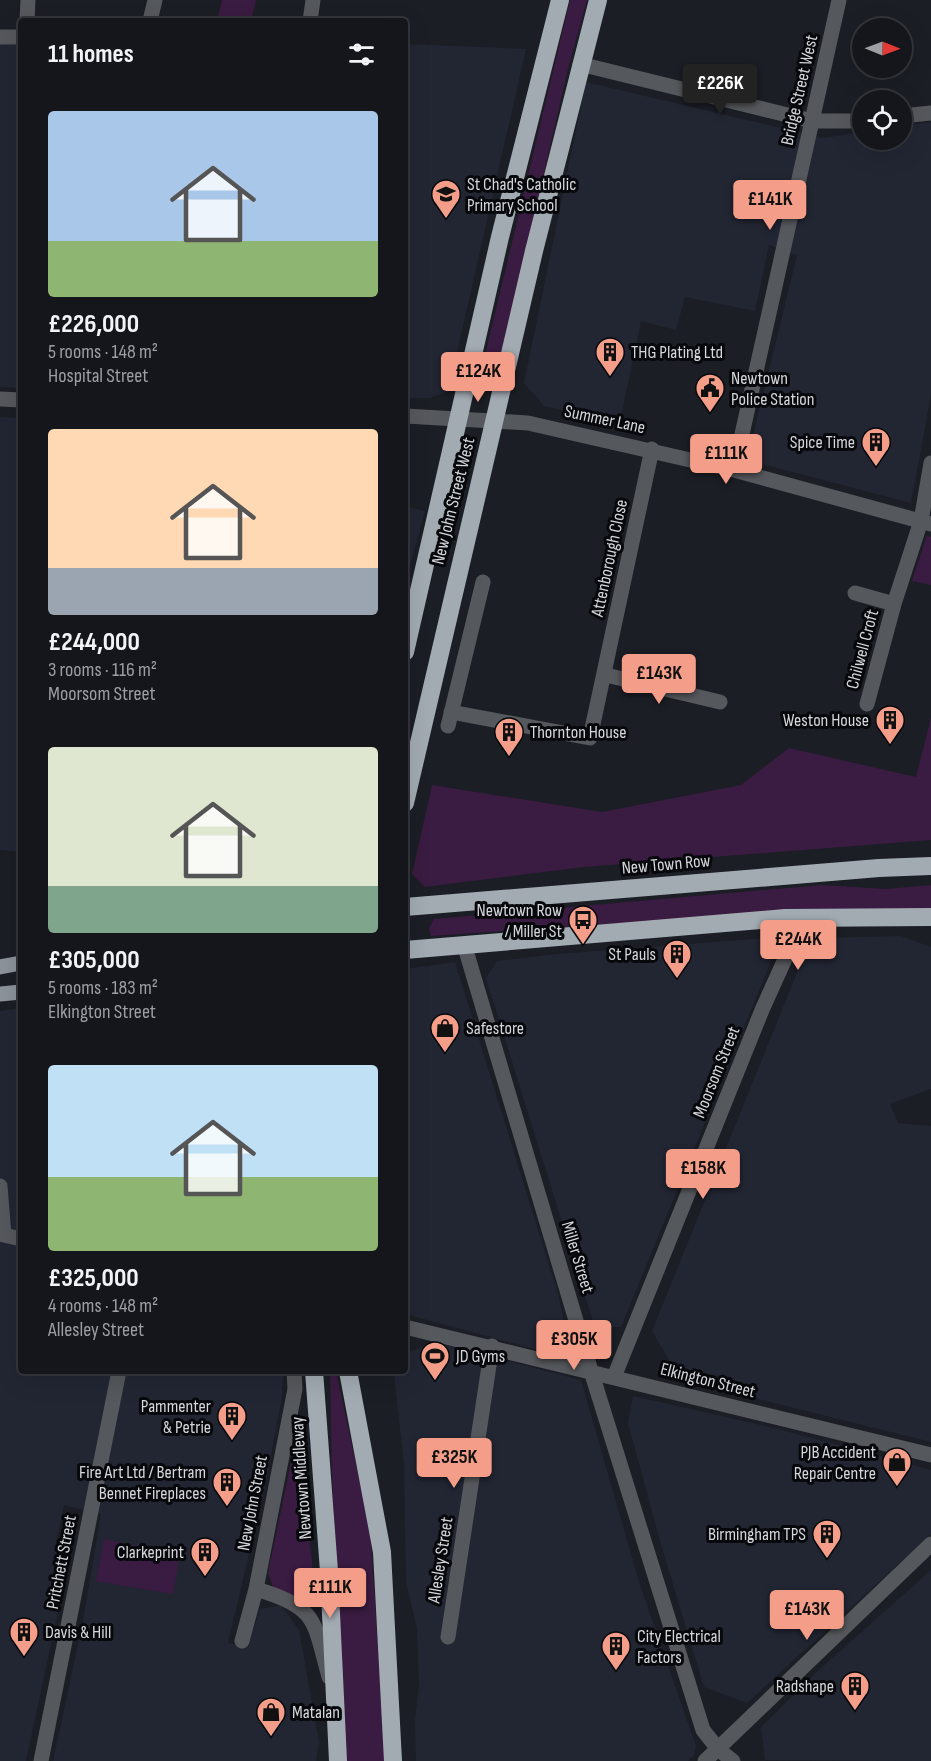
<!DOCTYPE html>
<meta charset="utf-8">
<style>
:root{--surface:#14161c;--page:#212329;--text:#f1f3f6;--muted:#9d9fa3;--line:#33353b;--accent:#f49e89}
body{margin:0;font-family:"Sofia Sans Condensed",sans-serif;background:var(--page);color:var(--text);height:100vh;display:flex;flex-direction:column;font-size:22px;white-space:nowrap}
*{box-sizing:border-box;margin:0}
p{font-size:20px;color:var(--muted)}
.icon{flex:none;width:33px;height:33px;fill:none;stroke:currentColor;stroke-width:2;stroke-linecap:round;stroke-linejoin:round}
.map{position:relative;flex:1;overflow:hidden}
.side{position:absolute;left:18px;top:18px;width:390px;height:1356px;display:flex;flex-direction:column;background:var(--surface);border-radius:6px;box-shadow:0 6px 24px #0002,0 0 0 2px var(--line)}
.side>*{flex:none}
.needle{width:39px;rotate:91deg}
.buttons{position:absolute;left:852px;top:18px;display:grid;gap:12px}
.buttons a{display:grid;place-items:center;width:60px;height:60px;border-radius:50%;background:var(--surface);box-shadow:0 6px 24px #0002,0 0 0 2px var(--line);font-size:30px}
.price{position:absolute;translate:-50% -51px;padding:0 14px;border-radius:6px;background:var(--accent);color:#111;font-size:20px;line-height:39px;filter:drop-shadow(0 2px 3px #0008)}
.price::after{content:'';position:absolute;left:50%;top:36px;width:18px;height:14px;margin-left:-9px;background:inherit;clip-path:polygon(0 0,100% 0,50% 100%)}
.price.selected{background:#222;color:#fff}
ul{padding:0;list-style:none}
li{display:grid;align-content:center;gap:12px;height:318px;padding:0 30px}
li span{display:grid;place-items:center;height:186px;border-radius:6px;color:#555}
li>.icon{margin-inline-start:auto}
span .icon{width:108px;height:108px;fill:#fffc;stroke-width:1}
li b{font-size:26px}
h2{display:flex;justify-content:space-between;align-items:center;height:72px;padding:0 30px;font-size:26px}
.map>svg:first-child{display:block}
.built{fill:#222633}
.green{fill:#3a1b41}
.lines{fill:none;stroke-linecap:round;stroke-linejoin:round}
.minor{stroke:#55585c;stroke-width:15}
.major{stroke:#8c939a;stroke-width:15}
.highway{stroke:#a2abb2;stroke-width:18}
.labels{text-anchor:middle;stroke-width:6;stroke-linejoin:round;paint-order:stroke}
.street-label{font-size:18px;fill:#d5d7dc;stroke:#07080b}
.poi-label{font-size:18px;fill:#d5d7dc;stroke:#07080b;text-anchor:end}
</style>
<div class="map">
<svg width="931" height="1761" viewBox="0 0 931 1761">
<rect width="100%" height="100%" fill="#1b1e25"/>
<!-- built -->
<path class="built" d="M0 44 21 45V388L0 387Z
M405 44 526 49 448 392 429 398H405Z
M586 82 823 138 862 132V140H902V126L931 122V395L911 503 747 460 797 255 769 245 755 311 685 297 676 330 641 321 620 422 544 406 524 383Z
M0 417 21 418V852L0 850Z
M405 506 425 511 405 584Z
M901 936 931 947V1089L890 1104 898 1123 931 1126V1442L681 1380 652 1331 807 948 819 938Z
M781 937 621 1327 595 1328 486 978 497 961 558 954Z
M455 962 558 1294 566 1330 557 1355 405 1314V969Z
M21 1008V1371H283L282 1397 266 1482 228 1643 248 1647 260 1609 281 1605 299 1630 319 1742 316 1761H53L83 1621 101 1514 64 1505 54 1551 70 1555 26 1761H0V1011Z
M434 1342 581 1380 639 1582 696 1746 694 1755 688 1761H416L415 1720 419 1685 417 1629 406 1581 404 1464 394 1374 395 1371H405V1356L409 1352Z
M633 1396 778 1429 931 1470V1534L747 1703 704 1687 660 1541 628 1423Z
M931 1570V1761L765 1760 761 1727 821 1668Z"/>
<!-- green -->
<path class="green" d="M222 0H256L251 21H217Z
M570 0H587L568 69 497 375 481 372Z
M927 535 931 537V585L912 581Z
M931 718V840L584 867 425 887 412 874 432 785 602 812 741 785 789 748 916 777Z
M822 885 886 889 931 885V911L590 925 431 936 429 928 434 919Z
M330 1371H336L370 1530 386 1761H345L332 1476Z
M295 1443 305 1498 316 1599 313 1607 274 1590 268 1573Z
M104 1539 180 1555 173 1594 96 1581Z"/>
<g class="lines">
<!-- minor -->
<path class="minor" d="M27 21 28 0
M150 21 155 0
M310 21 313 0
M0 37H21
M580 64 812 121H862
M902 116 931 113
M0 399 21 400
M405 416 528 423 734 470 931 524
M734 470 839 0
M855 593 894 604
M606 675 720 702
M867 704 894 604 921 521 931 463
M451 712 590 738 652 449
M448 726 483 582
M464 944 591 1371 703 1730 718 1749 733 1761
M0 1186 4 1235
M0 1234 21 1239
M405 1327 931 1455
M614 1377 762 1010 804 917
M256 1589C318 1608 313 1619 329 1677
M448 1637 492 1346
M242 1641 256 1589 295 1389 294 1371
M41 1761 119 1371
M705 1761 931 1544"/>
<!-- major -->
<path class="major" d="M0 967 21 963
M0 994 21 992"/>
<!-- highway -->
<path class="highway" d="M405 652 500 237 560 0
M405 803 534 251 598 0
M405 907 879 868 931 866
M405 950 785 918 931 917
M314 1371 329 1571 338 1761
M348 1371 382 1552 393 1761"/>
</g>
<!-- icons -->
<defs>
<g id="school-pin" transform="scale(1.5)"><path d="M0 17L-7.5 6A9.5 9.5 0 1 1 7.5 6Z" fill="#f49e89" stroke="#07080b"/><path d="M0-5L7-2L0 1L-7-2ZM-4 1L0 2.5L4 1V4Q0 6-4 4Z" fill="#111"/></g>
<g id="building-pin" transform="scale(1.5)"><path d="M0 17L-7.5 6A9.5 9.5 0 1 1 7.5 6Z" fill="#f49e89" stroke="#07080b"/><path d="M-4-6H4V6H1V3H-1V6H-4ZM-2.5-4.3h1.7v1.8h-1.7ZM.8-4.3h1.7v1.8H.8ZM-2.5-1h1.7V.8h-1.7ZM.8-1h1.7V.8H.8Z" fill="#111"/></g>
<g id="civic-pin" transform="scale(1.5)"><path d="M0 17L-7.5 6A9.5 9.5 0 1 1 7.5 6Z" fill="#f49e89" stroke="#07080b"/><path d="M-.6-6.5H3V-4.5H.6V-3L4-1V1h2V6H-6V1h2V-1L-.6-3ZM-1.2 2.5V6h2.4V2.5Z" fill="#111"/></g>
<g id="bus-pin" transform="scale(1.5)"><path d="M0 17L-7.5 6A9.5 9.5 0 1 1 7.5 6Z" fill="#f49e89" stroke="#07080b"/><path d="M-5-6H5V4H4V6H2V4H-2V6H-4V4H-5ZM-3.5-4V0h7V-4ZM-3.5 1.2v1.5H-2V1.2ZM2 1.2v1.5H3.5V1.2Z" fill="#111"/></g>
<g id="shop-pin" transform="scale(1.5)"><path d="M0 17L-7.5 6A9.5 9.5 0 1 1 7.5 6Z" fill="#f49e89" stroke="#07080b"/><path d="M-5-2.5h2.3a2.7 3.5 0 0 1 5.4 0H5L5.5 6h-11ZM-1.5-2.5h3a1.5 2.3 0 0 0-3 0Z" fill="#111"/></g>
<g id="stadium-pin" transform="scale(1.5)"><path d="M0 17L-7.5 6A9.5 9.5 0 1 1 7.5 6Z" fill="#f49e89" stroke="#07080b"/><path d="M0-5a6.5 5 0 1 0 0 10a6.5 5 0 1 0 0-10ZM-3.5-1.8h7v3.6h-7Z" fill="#111"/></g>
</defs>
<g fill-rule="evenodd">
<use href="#school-pin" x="446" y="194"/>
<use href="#building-pin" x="610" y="352"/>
<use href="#civic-pin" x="710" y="388"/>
<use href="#building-pin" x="876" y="442"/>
<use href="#building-pin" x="890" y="720"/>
<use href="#building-pin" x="509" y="732"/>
<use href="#bus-pin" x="583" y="920"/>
<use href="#building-pin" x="677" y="954"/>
<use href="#shop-pin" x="445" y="1028"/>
<use href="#stadium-pin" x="435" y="1356"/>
<use href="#building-pin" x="232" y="1416"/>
<use href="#shop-pin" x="897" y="1462"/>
<use href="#building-pin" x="227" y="1482"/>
<use href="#building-pin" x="827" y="1534"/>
<use href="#building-pin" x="205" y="1552"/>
<use href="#building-pin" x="24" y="1632"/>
<use href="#building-pin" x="616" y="1646"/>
<use href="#building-pin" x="855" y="1686"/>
<use href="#shop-pin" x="271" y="1712"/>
</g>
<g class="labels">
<!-- street labels -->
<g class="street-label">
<text transform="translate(799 90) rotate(-77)" y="6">Bridge Street West</text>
<text transform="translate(605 419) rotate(12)" y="6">Summer Lane</text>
<text transform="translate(453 501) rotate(-76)" y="6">New John Street West</text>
<text transform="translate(609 558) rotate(-78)" y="6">Attenborough Close</text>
<text transform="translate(862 649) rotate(-75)" y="6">Chilwell Croft</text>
<text transform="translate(666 864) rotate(-5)" y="6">New Town Row</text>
<text transform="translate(716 1072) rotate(-68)" y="6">Moorsom Street</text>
<text transform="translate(578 1257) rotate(73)" y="6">Miller Street</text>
<text transform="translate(708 1380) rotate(14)" y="6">Elkington Street</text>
<text transform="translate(301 1478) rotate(-94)" y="6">Newtown Middleway</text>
<text transform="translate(252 1503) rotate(-79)" y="6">New John Street</text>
<text transform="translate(440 1560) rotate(-81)" y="6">Allesley Street</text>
<text transform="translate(61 1562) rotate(-79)" y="6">Pritchett Street</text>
</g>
<!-- poi labels -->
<g class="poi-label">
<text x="467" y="190" text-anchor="start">St Chad's Catholic<tspan x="467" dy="21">Primary School</tspan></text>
<text x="631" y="358" text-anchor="start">THG Plating Ltd</text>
<text x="731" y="384" text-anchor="start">Newtown<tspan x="731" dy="21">Police Station</tspan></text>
<text x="855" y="448">Spice Time</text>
<text x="869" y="726">Weston House</text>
<text x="530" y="738" text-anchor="start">Thornton House</text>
<text x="562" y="916">Newtown Row<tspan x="562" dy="21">/ Miller St</tspan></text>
<text x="656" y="960">St Pauls</text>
<text x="466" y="1034" text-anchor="start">Safestore</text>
<text x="456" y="1362" text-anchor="start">JD Gyms</text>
<text x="211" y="1412">Pammenter<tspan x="211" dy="21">&amp; Petrie</tspan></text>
<text x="876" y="1458">PJB Accident<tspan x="876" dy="21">Repair Centre</tspan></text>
<text x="206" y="1478">Fire Art Ltd / Bertram<tspan x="206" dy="21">Bennet Fireplaces</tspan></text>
<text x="806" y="1540">Birmingham TPS</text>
<text x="184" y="1558">Clarkeprint</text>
<text x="45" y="1638" text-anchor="start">Davis &amp; Hill</text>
<text x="637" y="1642" text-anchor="start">City Electrical<tspan x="637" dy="21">Factors</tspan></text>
<text x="834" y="1692">Radshape</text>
<text x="292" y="1718" text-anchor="start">Matalan</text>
</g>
</g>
</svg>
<div class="buttons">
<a><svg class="needle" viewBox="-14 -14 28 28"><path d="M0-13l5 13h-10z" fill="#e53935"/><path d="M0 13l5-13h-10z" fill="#9d9fa3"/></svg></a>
<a><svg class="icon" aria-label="locate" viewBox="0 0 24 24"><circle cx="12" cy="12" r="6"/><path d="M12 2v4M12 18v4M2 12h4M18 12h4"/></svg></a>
</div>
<b class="price selected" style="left:720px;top:115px">£226K</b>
<b class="price" style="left:770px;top:231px">£141K</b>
<b class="price" style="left:478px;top:403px">£124K</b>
<b class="price" style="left:726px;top:485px">£111K</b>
<b class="price" style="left:659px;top:705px">£143K</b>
<b class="price" style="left:798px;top:971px">£244K</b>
<b class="price" style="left:703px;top:1200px">£158K</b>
<b class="price" style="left:574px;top:1371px">£305K</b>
<b class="price" style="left:454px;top:1489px">£325K</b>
<b class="price" style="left:330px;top:1619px">£111K</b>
<b class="price" style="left:807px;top:1641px">£143K</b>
<section class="side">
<h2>11 homes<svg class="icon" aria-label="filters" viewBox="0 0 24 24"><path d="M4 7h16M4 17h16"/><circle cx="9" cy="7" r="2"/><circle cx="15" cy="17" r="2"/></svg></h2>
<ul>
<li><span style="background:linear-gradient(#a9c7e8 70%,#8fb573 0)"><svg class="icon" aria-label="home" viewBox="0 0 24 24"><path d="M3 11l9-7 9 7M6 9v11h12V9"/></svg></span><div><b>£226,000</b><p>5 rooms · 148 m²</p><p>Hospital Street</p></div></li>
<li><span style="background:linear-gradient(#ffd9b3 75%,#9aa5b1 0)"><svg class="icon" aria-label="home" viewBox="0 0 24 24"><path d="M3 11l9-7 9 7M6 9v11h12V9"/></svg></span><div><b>£244,000</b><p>3 rooms · 116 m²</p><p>Moorsom Street</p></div></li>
<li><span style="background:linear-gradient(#dfe7d0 75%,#7fa58c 0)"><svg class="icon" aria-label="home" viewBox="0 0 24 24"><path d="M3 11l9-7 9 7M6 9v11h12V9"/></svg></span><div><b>£305,000</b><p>5 rooms · 183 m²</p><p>Elkington Street</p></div></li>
<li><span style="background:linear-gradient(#bfe0f5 60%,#8fb573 0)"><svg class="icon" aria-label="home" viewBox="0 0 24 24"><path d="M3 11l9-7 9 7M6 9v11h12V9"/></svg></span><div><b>£325,000</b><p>4 rooms · 148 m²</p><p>Allesley Street</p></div></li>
</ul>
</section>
</div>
